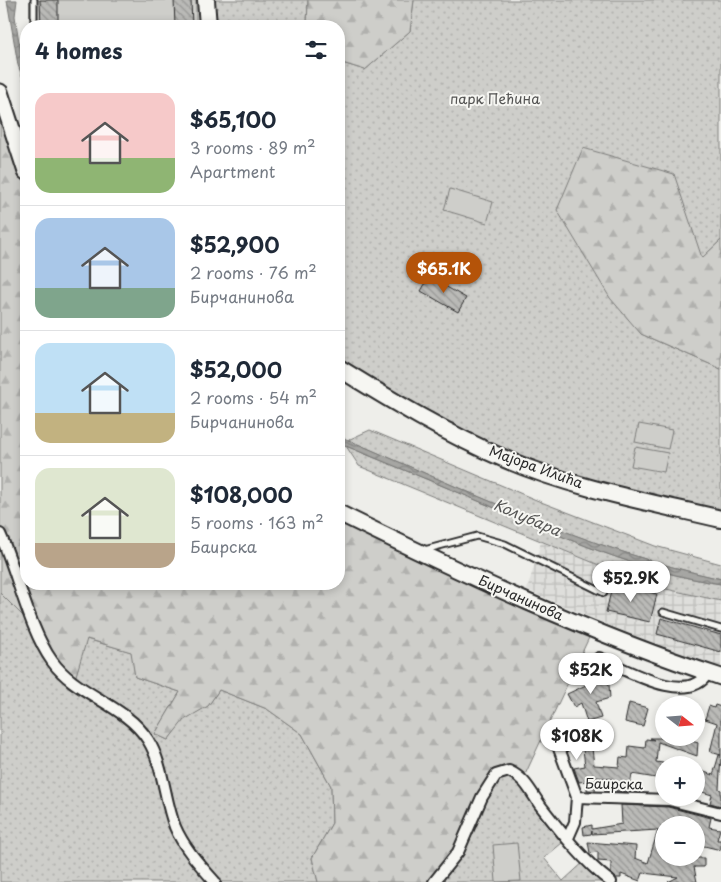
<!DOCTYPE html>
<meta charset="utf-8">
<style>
:root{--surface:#fff;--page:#f2f2f3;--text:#1f2937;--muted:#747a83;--line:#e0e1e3;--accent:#b45309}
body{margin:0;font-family:"Playpen Sans",sans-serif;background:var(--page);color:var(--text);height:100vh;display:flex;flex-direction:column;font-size:19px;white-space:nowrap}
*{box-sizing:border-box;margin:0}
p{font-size:16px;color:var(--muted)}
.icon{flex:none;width:28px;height:28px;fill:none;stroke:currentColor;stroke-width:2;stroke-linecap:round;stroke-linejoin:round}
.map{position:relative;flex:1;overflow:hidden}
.details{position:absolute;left:20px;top:20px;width:325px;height:570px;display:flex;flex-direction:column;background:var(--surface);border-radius:20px;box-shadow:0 2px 8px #0003}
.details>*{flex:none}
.needle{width:32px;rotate:107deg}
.controls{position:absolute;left:655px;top:696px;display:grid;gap:10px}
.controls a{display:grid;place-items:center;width:50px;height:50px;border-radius:50%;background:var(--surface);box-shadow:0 2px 8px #0003;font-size:25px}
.price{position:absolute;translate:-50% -42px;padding:0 11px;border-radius:18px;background:#fff;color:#222;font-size:16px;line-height:32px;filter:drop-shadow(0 1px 2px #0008)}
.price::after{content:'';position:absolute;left:50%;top:30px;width:15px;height:11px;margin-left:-8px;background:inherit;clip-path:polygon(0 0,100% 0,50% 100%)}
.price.selected{background:var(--accent);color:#fff}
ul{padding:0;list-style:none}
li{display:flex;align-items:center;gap:15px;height:125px;padding:0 15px}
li+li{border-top:1px solid var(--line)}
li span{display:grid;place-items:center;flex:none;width:140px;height:100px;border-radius:15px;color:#555}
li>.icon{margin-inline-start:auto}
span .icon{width:60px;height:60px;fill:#fffc;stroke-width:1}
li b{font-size:21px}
h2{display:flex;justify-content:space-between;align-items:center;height:60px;padding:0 15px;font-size:21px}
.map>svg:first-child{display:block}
.industrial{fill:url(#industrial-grid)}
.grass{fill:url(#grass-dots);stroke:#7c7c7a}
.forest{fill:url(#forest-firs);stroke:#7c7c7a}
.garden{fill:#cececa;stroke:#7c7c7a}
.water{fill:url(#water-waves);stroke:#757573}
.building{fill:url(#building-back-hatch);stroke:#2b2b2b}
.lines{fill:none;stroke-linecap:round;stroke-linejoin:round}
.service-casing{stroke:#2b2b2b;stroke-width:9}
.minor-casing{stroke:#2b2b2b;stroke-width:14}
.secondary-casing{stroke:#2b2b2b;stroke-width:19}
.primary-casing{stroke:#2b2b2b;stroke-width:20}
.service{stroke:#f6f6f2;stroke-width:5}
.minor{stroke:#f6f6f2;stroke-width:10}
.secondary{stroke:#f6f6f2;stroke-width:15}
.primary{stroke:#f6f6f2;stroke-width:16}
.labels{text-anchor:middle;stroke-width:4;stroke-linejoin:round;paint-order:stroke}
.park-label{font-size:14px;fill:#545453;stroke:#f6f6f2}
.street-label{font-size:14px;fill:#2b2b2b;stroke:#f6f6f2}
.water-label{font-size:15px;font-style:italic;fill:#565655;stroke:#f6f6f2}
</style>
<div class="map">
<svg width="721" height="882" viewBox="0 0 721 882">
<defs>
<pattern id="industrial-grid" width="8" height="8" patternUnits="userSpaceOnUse" patternTransform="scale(1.25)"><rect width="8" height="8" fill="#dededb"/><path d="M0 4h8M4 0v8" fill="none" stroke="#bfbfbc"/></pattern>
<pattern id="grass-dots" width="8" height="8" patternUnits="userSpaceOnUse" patternTransform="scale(1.25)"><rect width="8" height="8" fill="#cececa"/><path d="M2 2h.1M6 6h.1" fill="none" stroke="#b1b1ae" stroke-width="1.8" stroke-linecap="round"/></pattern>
<pattern id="forest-firs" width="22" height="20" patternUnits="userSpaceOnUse" patternTransform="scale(1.25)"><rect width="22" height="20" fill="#cececa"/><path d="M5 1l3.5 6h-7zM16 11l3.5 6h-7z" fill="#b1b1ae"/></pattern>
<pattern id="water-waves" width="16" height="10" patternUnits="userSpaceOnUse" patternTransform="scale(1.25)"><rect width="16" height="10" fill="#a6a6a3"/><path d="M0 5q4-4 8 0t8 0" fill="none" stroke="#878785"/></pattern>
<pattern id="building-back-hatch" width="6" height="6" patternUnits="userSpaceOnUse" patternTransform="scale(1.25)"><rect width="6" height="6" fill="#babab7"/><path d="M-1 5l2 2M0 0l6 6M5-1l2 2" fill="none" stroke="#979795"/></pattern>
</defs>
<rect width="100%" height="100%" fill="#eeeeea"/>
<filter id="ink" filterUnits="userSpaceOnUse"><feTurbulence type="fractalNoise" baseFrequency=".02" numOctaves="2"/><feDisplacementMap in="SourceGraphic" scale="10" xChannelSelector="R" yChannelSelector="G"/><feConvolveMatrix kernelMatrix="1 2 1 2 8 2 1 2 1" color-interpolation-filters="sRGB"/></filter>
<g filter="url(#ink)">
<!-- industrial -->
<path class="industrial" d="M541 542 657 587 721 601V669L672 652 527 590Z"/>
<!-- grass -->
<path class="grass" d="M206 0H308L307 26H208Z
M414 0H721V240L702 258 641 334 721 369V519L528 467 339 369V62L365 70 410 31Z
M370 430 541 502 655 546 721 564V579C591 551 470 492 348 440Z
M346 446C394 466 442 485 490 506 565 538 640 572 721 584V601L657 587 616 572 359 466Z
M0 593 35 628 74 682 86 639 132 652 135 677 180 692 155 734 168 740 184 719 208 706 219 690 267 709 302 734 331 786 332 823 312 858 318 882H0Z
M509 771 568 838 544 858 563 881 586 860 611 882H434L496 775Z"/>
<!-- forest -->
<path class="forest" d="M308 0H414L410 31 365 70 339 62V26H307Z
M0 92 26 172V584H339V514L593 629 523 779 515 774 496 775 458 852 434 882H318L312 858 332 823 331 786 302 734 267 709 219 690 208 706 184 720 168 740 155 734 180 692 135 677 131 652 87 639 74 682 52 661 35 628 0 593Z
M583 148 674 174 702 258 721 240V369L641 334 610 298 557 210Z"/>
<!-- garden -->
<path class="garden" d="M30 0H196V26H30Z
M450 189 493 202 487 223 444 210Z
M639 424 672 430 668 449 635 442Z
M635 447 668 453 664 472 631 466Z
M517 843 521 881 496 882 493 845Z"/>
<!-- water -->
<path class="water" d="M7 0H17L15 16 26 87 18 65Z
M339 436C464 489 588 550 721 579V584C640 572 565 538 490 506 442 485 394 466 346 446L339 443Z"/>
<!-- building -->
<path class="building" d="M40 0H58V26H41Z
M174 0H191L192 26H175Z
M429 277 466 298 458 312 421 291Z
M613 583 657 594 650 622 606 612Z
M661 618 721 635V652L657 634Z
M589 667 595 677 601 673 609 685 610 698 596 702 601 718 587 722 581 703 574 707 567 694 586 685 587 682 580 673Z
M629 703 648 708 643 726 625 722Z
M715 705 721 707V755L710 752 717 723 705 719 709 706 714 708Z
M572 728 576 748 567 749 561 730Z
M650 738H685L698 742 697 756 658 742 656 762 663 763 662 779 632 774 629 792 616 791V787L610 786 612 779 596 777 595 791 587 790V781L579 782 574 768 585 766 582 741 591 740 594 765 619 767 620 757 628 758 629 746 645 748 646 739 654 740Z
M719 755H721L719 789 721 790V806L710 803 712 795 696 790V769L713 775Z
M621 805 668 807 711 818 709 827 720 829 717 840H721V850L696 844V825H664V858H704V867H694L697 882H668L678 877 643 873 640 881 621 874V878H616L611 873V862L598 861V852L590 853 588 842 636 846 635 858 648 863 658 830 592 834V831L591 834 584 835 583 827 592 825V829L622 824Z"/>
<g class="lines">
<!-- service casing -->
<g class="service-casing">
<path id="service" d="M34 0V26
M424 550 477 536 505 544 604 593
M663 612 721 629"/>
</g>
<!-- minor casing -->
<g class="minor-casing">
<path id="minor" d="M0 534C17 571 29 629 52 661 76 695 125 704 148 740 164 766 164 799 175 827 184 848 200 865 215 882
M599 658C625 669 688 707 708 673
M554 735 577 797
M568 838 575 822 577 797 669 800 721 813
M434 882 458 852 482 797 496 775 509 771C526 779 530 791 540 805 561 832 584 862 611 882"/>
</g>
<!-- secondary casing -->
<g class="secondary-casing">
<path id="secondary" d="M0 92 26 172
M339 513C463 574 590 634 721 677"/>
</g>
<!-- primary casing -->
<g class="primary-casing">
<path id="primary" d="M206 0 208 26
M339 368C392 401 447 434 505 459 573 488 649 502 721 519"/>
</g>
<!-- service -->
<use href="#service" class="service"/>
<!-- minor -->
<use href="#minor" class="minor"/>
<!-- secondary -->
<use href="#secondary" class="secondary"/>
<!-- primary -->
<use href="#primary" class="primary"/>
</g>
</g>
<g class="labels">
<!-- park labels -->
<g class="park-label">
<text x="495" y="104">парк Пећина</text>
</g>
<!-- street labels -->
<g class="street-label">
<text transform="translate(536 467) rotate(20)" y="5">Мајора Илића</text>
<text transform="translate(521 598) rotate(24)" y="5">Бирчанинова</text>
<text transform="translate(614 784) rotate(1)" y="5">Баирска</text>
</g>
<!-- water labels -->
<g class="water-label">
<text transform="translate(527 518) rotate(23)" y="5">Колубара</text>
</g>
</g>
</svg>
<div class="controls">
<a><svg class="needle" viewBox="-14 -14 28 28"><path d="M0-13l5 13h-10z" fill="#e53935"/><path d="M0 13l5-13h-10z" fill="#747a83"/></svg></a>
<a>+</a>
<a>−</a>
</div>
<b class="price selected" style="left:444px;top:294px">$65.1K</b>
<b class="price" style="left:631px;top:603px">$52.9K</b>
<b class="price" style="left:591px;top:695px">$52K</b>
<b class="price" style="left:577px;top:761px">$108K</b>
<section class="details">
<h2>4 homes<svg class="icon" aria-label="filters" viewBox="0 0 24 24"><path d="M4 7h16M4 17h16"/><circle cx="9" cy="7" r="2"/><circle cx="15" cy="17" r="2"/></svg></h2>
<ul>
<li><span style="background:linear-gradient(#f6c9c9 65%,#8fb573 0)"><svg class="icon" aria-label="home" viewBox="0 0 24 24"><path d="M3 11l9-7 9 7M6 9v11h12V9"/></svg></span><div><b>$65,100</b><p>3 rooms · 89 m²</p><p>Apartment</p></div></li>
<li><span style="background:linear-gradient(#a9c7e8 70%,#7fa58c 0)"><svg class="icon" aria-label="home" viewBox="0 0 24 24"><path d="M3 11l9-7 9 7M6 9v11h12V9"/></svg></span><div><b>$52,900</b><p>2 rooms · 76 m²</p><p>Бирчанинова</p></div></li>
<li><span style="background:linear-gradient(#bfe0f5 70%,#c2b280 0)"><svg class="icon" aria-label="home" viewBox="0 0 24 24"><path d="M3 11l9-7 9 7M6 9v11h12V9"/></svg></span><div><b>$52,000</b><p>2 rooms · 54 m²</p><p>Бирчанинова</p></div></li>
<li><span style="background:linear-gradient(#dfe7d0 75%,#b9a48a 0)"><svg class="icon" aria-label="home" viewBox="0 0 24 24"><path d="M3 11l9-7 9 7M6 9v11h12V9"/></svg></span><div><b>$108,000</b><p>5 rooms · 163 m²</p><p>Баирска</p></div></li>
</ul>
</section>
</div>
